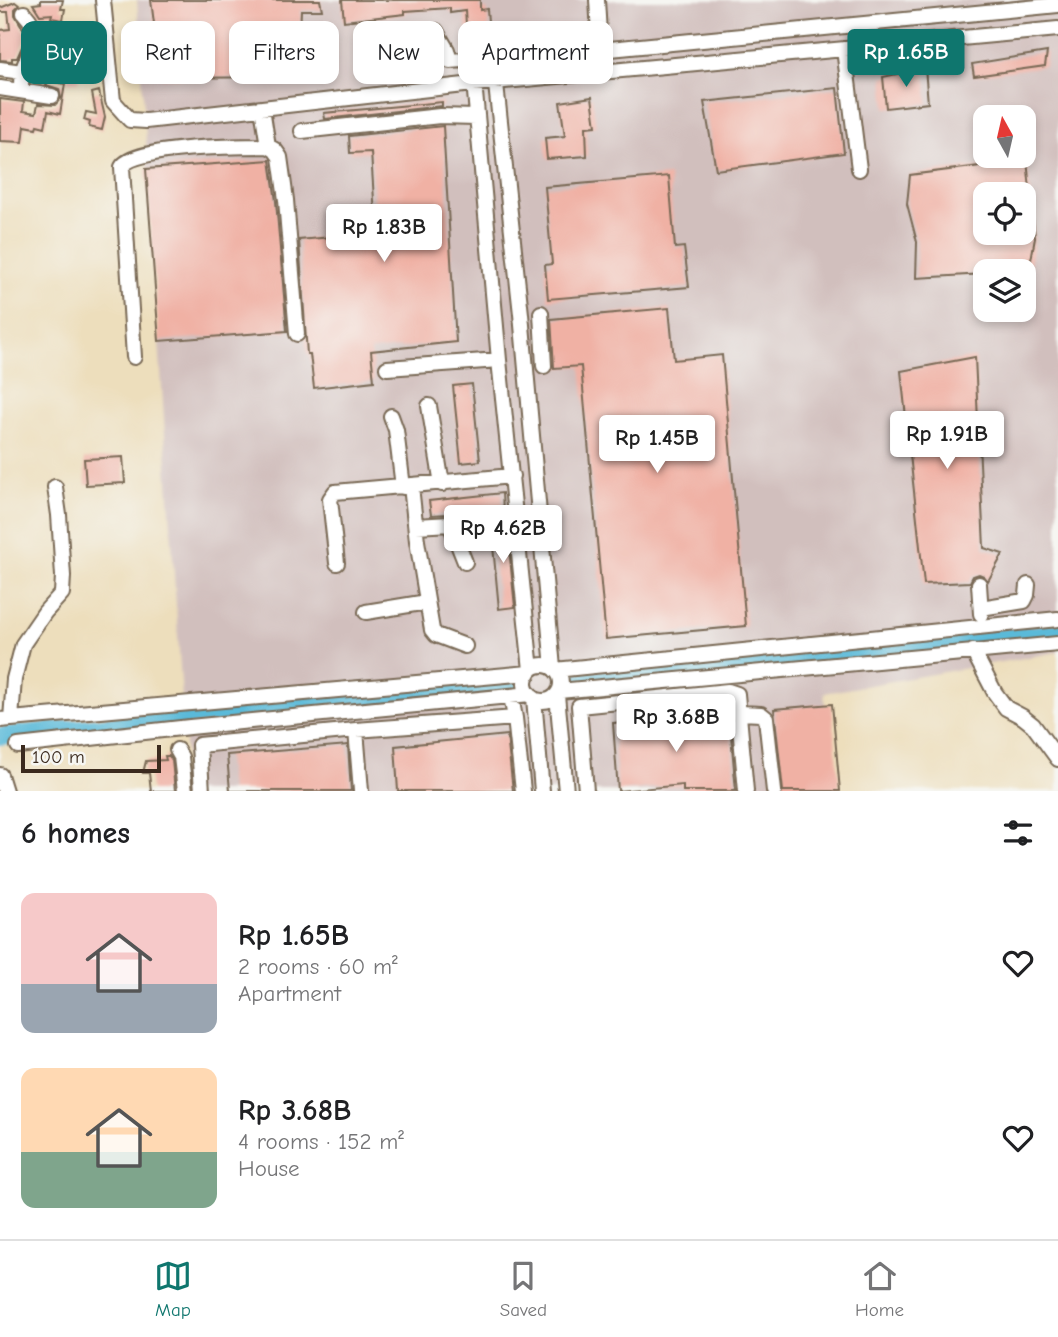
<!DOCTYPE html>
<meta charset="utf-8">
<style>
:root{--surface:#fff;--page:#f2f2f2;--text:#202124;--muted:#757577;--line:#e0e0e0;--accent:#0f766e}
body{margin:0;font-family:"Comic Neue",sans-serif;background:var(--page);color:var(--text);height:100vh;display:flex;flex-direction:column;font-size:26px;white-space:nowrap}
*{box-sizing:border-box;margin:0}
p{font-size:23px;color:var(--muted)}
.icon{flex:none;width:38px;height:38px;fill:none;stroke:currentColor;stroke-width:2;stroke-linecap:round;stroke-linejoin:round}
.map{position:relative;height:791px;overflow:hidden}
.panel{display:flex;flex-direction:column;background:var(--surface);flex:1}
.panel>*{flex:none}
.hud{position:absolute;left:21px;top:21px;width:700px;height:63px;display:flex;gap:14px}
.needle{width:46px;rotate:352deg}
.controls{position:absolute;left:973px;top:105px;display:grid;gap:14px}
.controls a{display:grid;place-items:center;width:63px;height:63px;border-radius:14px;background:var(--surface);box-shadow:0 4px 10px #0003;font-size:35px}
.scale{position:absolute;left:21px;bottom:18px;width:140px;box-sizing:border-box;padding-left:7px;border:4px solid #3b2a1e;border-top:0;font-size:19px;line-height:24px;white-space:nowrap;color:#3b2a1e;-webkit-text-stroke:5px #f6f6f2;paint-order:stroke}
.price{position:absolute;translate:-50% -60px;padding:0 16px;border-radius:7px;background:#fff;color:#222;font-size:23px;line-height:46px;filter:drop-shadow(0 2px 4px #0008)}
.price::after{content:'';position:absolute;left:50%;top:42px;width:21px;height:16px;margin-left:-10px;background:inherit;clip-path:polygon(0 0,100% 0,50% 100%)}
.price.active{background:var(--accent);color:#fff}
ul{padding:0;list-style:none}
li{display:flex;align-items:center;gap:21px;height:175px;padding:0 21px}
li span{display:grid;place-items:center;flex:none;width:196px;height:140px;border-radius:14px;color:#555}
li>.icon{margin-inline-start:auto}
span .icon{width:84px;height:84px;fill:#fffc;stroke-width:1}
li b{font-size:30px}
h2{display:flex;justify-content:space-between;align-items:center;height:84px;padding:0 21px;font-size:30px}
.pill{padding:0 24px;border-radius:14px;background:var(--surface);box-shadow:0 4px 10px #0003;font-size:24px;line-height:63px}
.pill.active{background:var(--accent);color:#fff}
.dock{display:flex;justify-content:space-around;align-items:center;height:98px;border-top:2px solid var(--line);background:var(--surface);font-size:19px;color:var(--muted)}
.dock a{display:grid;justify-items:center;gap:4px}
.dock .active{color:var(--accent)}
.map>svg:first-child{display:block}
.industrial{fill:#d1bfbd;fill-rule:evenodd}
.lines{fill:none;stroke-linecap:round;stroke-linejoin:round}
.river{stroke:#5abad9;stroke-width:18}
.building{fill:#f0b1a4;fill-rule:evenodd}
.minor-casing{stroke:#796955;stroke-width:18}
.minor{stroke:#fff;stroke-width:14}
</style>
<div class="map">
<svg width="1058" height="791" viewBox="0 0 1058 791">
<rect width="100%" height="100%" fill="#f6f6f2"/>
<filter id="ink" filterUnits="userSpaceOnUse"><feTurbulence type="fractalNoise" baseFrequency=".0143" numOctaves="2"/><feDisplacementMap in="SourceGraphic" scale="14" xChannelSelector="R" yChannelSelector="G"/><feConvolveMatrix kernelMatrix="1 2 1 2 8 2 1 2 1" color-interpolation-filters="sRGB"/></filter>
<filter id="wash" filterUnits="userSpaceOnUse"><feTurbulence type="fractalNoise" baseFrequency=".00686" numOctaves="4" result="noise"/><feDisplacementMap in="SourceGraphic" scale="28" xChannelSelector="R" yChannelSelector="G"/><feGaussianBlur stdDeviation="1.57" result="paint"/><feColorMatrix in="noise" values="0 0 0 0 0 0 0 0 0 0 0 0 0 0 0 0 0 1.4 0 .05"/><feComposite in="paint" operator="in"/></filter>
<g filter="url(#wash)">
<rect width="100%" height="100%" fill="#eddebc"/>
<!-- industrial -->
<path class="industrial" d="M137 0H1058V652L824 693 834 791H188ZM985 117H1024V156H985ZM985 194H1024V233H985ZM985 271H1024V310H985Z"/>
<g class="lines">
<!-- river -->
<path class="river" d="M569 682 1058 632
M0 736 520 683"/>
</g>
<g id="blocks">
<!-- building -->
<path class="building" d="M41 0H63L61 9H65L63 20 51 18 52 14 40 15 33 4 41 3Z
M151 0H320L322 10H301L298 77 161 78Z
M342 0H480V10L487 9 489 34 467 36 465 11 450 13V8L405 11V14L344 21Z
M15 2 19 5 15 9V15L25 32V40L17 58H12V61L0 60V30L10 29 8 12H0V8Z
M1047 52 1045 66 974 76 972 64Z
M71 57 85 59 83 68 80 67 78 82 67 81Z
M925 68 928 103 886 108 883 77Z
M47 81 65 84 60 114 48 111 45 127 37 125 36 128 25 126 23 142 0 141V99L24 102 23 111 36 113 38 104 55 105 61 98 59 89 46 85Z
M837 88 844 153 716 170 704 102Z
M99 91 105 117 102 130 89 127 90 122 84 120 86 112 96 114 92 93Z
M592 97 596 126 586 127 587 156 547 159 545 138 565 136 560 102Z
M442 102V106L325 119 324 113Z
M443 126 456 342 371 351 374 381 314 388 310 354H307L299 240 376 233 371 152 350 153 349 136Z
M270 160 276 201 287 331 159 341 146 169Z
M1027 160 1035 238 1029 271H985V274L916 278 917 242 907 204 910 175ZM985 194H1024V233H985Z
M669 176 675 248 684 247 689 287 548 299 545 265 552 264 545 187Z
M669 308 674 360 722 355 746 626 606 639 581 366 554 368 551 319Z
M975 357 984 548 1003 554 988 581 984 576 979 574 973 576 970 582 924 584 901 371Z
M472 384 480 461 461 463 453 386Z
M123 457 125 483 86 485 84 459Z
M502 493 503 511 431 515 429 501Z
M506 519 515 607 499 609 491 525Z
M832 704 840 791H783L774 709Z
M729 713 736 791H683V785L618 791 613 723Z
M507 735 513 791H398L395 746Z
M348 745 351 791H230L227 755Z
M165 756H169L172 760 175 791H151L149 773H143L146 761 166 760Z"/>
</g>
</g>
<g filter="url(#ink)">
<use href="#blocks" fill-opacity="0" stroke="#796955" stroke-width="2"/>
<g class="lines">
<!-- minor casing -->
<g class="minor-casing">
<path id="minor" d="M103 0 113 101 130 120 146 121 473 84 1058 29
M597 0 600 50
M436 31 447 50 450 61 600 50 1058 5
M844 49 859 169
M493 57 521 314 553 668
M472 59 499 360 531 670
M0 69 22 72
M0 88 52 96
M21 90C21 85 21 79 22 73 28 47 48 39 24 13
M302 131 440 116 476 117
M268 146 275 150 280 157 286 200 297 334
M541 313 544 366
M134 357 122 167C133 146 243 146 268 146L262 108
M387 368 499 360
M429 406 442 484
M391 416 396 430 403 487
M411 486 417 541 432 630 436 635 465 646
M416 526 450 524 465 562
M337 563 330 499 335 492 512 476
M979 584 981 614
M981 608 1024 601 1027 595 1028 585
M366 612 427 602
M973 651 995 693 1006 708 1023 717 1033 725 1058 759
M525 683a18 18 0 1 1 36 0a18 18 0 1 1-36 0Z
M555 670 1058 619
M559 691 1058 644
M557 695 566 791
M534 698 542 791
M740 713 761 714 766 718 774 791
M515 718 523 791
M11 719 14 679 23 644 45 612 62 593 63 576 59 515 55 487
M0 720 529 673
M356 730 361 791
M18 746 190 727 530 694
M177 750 181 757 185 791
M0 775 5 791
M202 791 199 745 356 730 515 718 511 696
M586 791 579 706 728 691 737 694 746 791"/>
</g>
<!-- minor -->
<use href="#minor" class="minor"/>
</g>
</g>
</svg>
<div class="controls">
<a><svg class="needle" viewBox="-14 -14 28 28"><path d="M0-13l5 13h-10z" fill="#e53935"/><path d="M0 13l5-13h-10z" fill="#757577"/></svg></a>
<a><svg class="icon" aria-label="locate" viewBox="0 0 24 24"><circle cx="12" cy="12" r="6"/><path d="M12 2v4M12 18v4M2 12h4M18 12h4"/></svg></a>
<a><svg class="icon" aria-label="layers" viewBox="0 0 24 24"><path d="M12 4l9 5-9 5-9-5zM3 14l9 5 9-5"/></svg></a>
</div>
<div class="scale">100 m</div>
<b class="price active" style="left:906px;top:89px">Rp 1.65B</b>
<b class="price" style="left:384px;top:264px">Rp 1.83B</b>
<b class="price" style="left:947px;top:471px">Rp 1.91B</b>
<b class="price" style="left:657px;top:475px">Rp 1.45B</b>
<b class="price" style="left:503px;top:565px">Rp 4.62B</b>
<b class="price" style="left:676px;top:754px">Rp 3.68B</b>
<div class="hud">
<a class="pill active">Buy</a>
<a class="pill">Rent</a>
<a class="pill">Filters</a>
<a class="pill">New</a>
<a class="pill">Apartment</a>
</div>
</div>
<section class="panel">
<h2>6 homes<svg class="icon" aria-label="filters" viewBox="0 0 24 24"><path d="M4 7h16M4 17h16"/><circle cx="9" cy="7" r="2"/><circle cx="15" cy="17" r="2"/></svg></h2>
<ul>
<li><span style="background:linear-gradient(#f6c9c9 65%,#9aa5b1 0)"><svg class="icon" aria-label="home" viewBox="0 0 24 24"><path d="M3 11l9-7 9 7M6 9v11h12V9"/></svg></span><div><b>Rp 1.65B</b><p>2 rooms · 60 m²</p><p>Apartment</p></div><svg class="icon" aria-label="heart" viewBox="0 0 24 24"><path d="M12 20l-8-8c-3-5 5-10 8-4 3-6 11-1 8 4z"/></svg></li>
<li><span style="background:linear-gradient(#ffd9b3 60%,#7fa58c 0)"><svg class="icon" aria-label="home" viewBox="0 0 24 24"><path d="M3 11l9-7 9 7M6 9v11h12V9"/></svg></span><div><b>Rp 3.68B</b><p>4 rooms · 152 m²</p><p>House</p></div><svg class="icon" aria-label="heart" viewBox="0 0 24 24"><path d="M12 20l-8-8c-3-5 5-10 8-4 3-6 11-1 8 4z"/></svg></li>
</ul>
</section>
<nav class="dock">
<a class="active"><svg class="icon" aria-label="map" viewBox="0 0 24 24"><path d="M3 6l6-2 6 2 6-2v14l-6 2-6-2-6 2zM9 4v14M15 6v14"/></svg>Map</a>
<a><svg class="icon" aria-label="saved" viewBox="0 0 24 24"><path d="M7 4h10v16l-5-4-5 4z"/></svg>Saved</a>
<a><svg class="icon" aria-label="home" viewBox="0 0 24 24"><path d="M3 11l9-7 9 7M6 9v11h12V9"/></svg>Home</a>
</nav>
